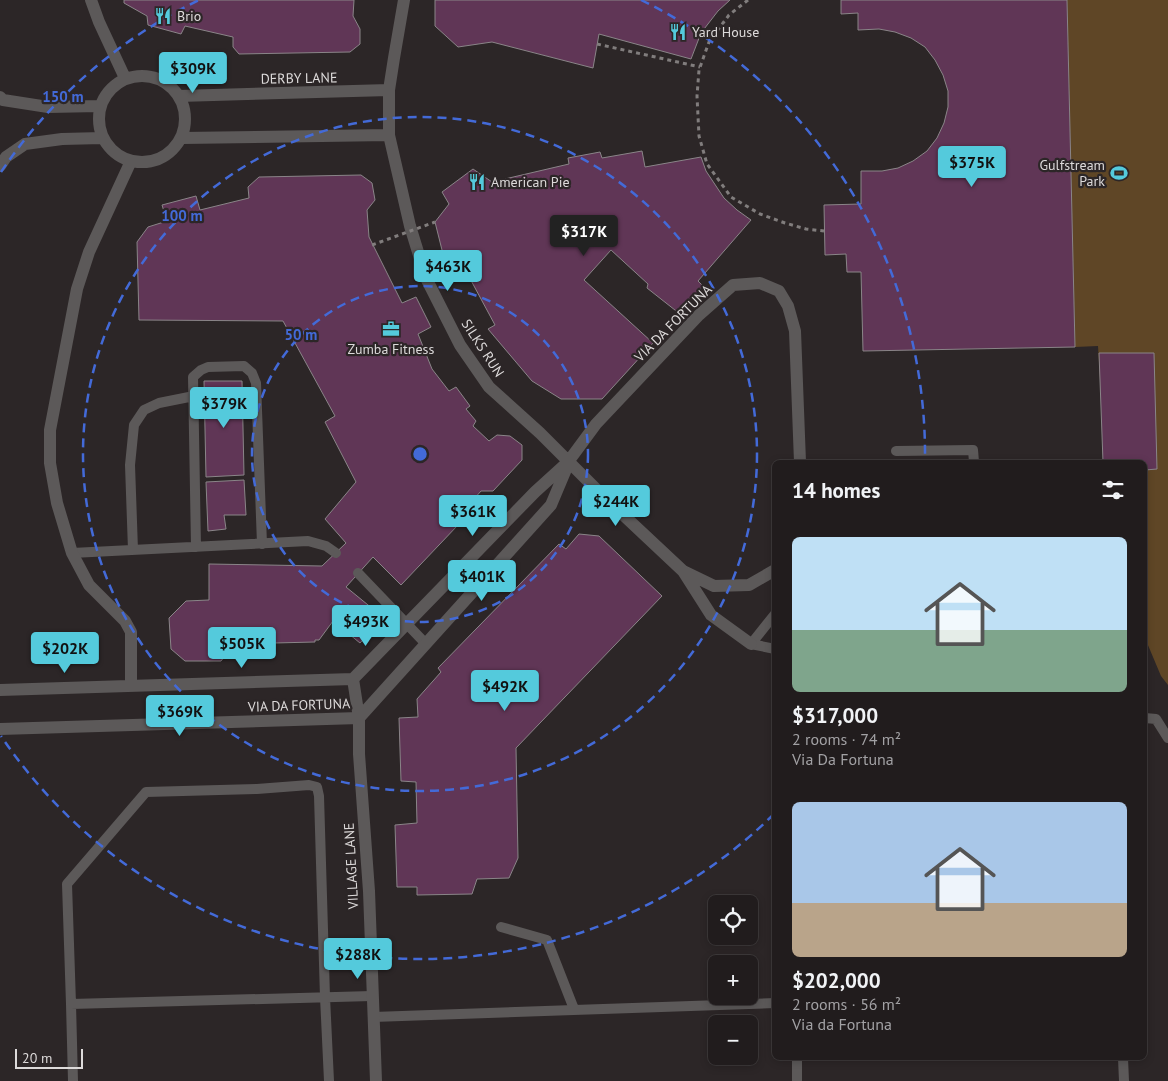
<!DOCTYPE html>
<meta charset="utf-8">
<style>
:root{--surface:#211c1d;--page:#2d292a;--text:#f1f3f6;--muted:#a2a1a4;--line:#3e3a3b;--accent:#54cadc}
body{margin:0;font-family:"PT Sans",sans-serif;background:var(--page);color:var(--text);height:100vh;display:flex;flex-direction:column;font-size:19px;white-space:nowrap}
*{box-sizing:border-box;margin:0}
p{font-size:16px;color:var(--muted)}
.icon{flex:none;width:28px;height:28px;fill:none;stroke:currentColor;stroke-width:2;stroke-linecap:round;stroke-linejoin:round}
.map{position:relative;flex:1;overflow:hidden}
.side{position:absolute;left:772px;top:460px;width:375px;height:600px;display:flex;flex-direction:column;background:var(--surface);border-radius:8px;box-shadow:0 2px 8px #0003,0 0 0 1px var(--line)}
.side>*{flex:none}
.controls{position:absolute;left:708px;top:895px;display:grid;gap:10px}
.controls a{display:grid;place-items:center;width:50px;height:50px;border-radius:8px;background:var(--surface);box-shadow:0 2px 8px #0003,0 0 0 1px var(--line);font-size:25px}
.scale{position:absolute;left:15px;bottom:12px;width:68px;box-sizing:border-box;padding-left:5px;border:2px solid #dddada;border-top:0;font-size:14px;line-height:18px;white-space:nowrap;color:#dddada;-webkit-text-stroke:4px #2c2627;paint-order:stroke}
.price{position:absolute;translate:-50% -42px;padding:0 11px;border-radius:5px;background:var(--accent);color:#111;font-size:16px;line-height:32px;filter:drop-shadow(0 1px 2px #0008)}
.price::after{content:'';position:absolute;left:50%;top:30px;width:15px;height:11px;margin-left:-8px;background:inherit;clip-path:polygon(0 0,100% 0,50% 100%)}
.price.active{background:#222;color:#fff}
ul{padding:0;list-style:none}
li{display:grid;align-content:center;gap:10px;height:265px;padding:0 20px}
li span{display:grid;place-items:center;height:155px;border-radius:8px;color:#555}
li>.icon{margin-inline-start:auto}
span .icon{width:90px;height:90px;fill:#fffc;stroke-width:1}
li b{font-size:21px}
h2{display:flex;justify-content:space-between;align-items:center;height:60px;padding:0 20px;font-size:21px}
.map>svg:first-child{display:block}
.green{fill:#5f4626}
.building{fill:#603656;stroke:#8a8588}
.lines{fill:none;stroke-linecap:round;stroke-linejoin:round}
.path{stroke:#817d7d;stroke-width:3;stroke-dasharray:4 4;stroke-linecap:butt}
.service{stroke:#5c5959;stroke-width:10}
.minor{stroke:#5c5959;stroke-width:12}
.path-bridge{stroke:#817d7d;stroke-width:3;stroke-dasharray:4 4;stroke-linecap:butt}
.ring{fill:none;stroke:#436ad8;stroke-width:2.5;stroke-dasharray:9 6}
.labels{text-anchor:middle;stroke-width:4.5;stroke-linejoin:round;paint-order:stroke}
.poi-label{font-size:14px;fill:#dddada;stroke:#2c2627;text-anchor:start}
.street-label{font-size:14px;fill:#dddada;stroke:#2c2627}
.centre{fill:#436ad8;stroke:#2c2627;stroke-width:2.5}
.ring-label{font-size:15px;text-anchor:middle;font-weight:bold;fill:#436ad8;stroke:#2c2627;stroke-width:4.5;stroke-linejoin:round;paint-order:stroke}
</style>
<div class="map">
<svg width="1168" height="1081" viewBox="0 0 1168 1081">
<rect width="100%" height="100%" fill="#2c2627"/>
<!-- green -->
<path class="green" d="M1067 0H1168V685L1161 676 1145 638V462H1105L1098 346 1075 347Z"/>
<!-- building -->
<path class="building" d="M124 0H354L353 16 360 29V44L350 52 239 54 233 47V37L185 26 181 34 148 25 147 16 124 3Z
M435 0H730L718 11 701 33 691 59 599 34 593 68 492 42 458 47 435 26Z
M841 0H1067L1075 347 863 351 861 272H847L846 254 825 255 824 205 861 204V171H882L898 168 913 161 927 151 937 138 944 123 948 107V91L943 75 935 60 925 47 911 38 895 32 879 29 858 30V13L841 14Z
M642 151 645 167 701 157 706 171 724 198 737 210 751 220 698 281 703 286 680 314 647 288 648 284 611 250 584 280 653 343 602 399H561L532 381 488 329 495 325 467 273 463 253 444 258 435 222 449 204 442 192 473 169 492 182 569 164 568 158 600 152 602 158Z
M361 175 372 183 375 200 367 210 369 237 402 303 416 297 431 327 418 334 432 369 449 391 456 387 470 406 466 409 476 421 473 426 489 441 497 435 510 436 522 445V460L493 491H481L458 517V525L401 585 373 557 346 587 384 618 360 643 333 621 319 640H315V642L234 644 221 661H185L171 649 169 618 186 601 209 600V564L322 566 346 543 325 519 356 482 325 422 335 416 283 321 139 320 137 242 148 227 167 221 162 205 196 196 200 210 249 198 248 187 259 177Z
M1099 353H1154L1157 469 1145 470V462H1103Z
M204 381H242L244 475 206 477Z
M244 480 246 515H224L226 529 208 531 206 482Z
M579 534 599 536 662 596 516 748 518 858 509 878 477 879 472 894 417 895V887H397L395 825 417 823 416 782 401 781 399 718 418 717 417 699 441 672 438 668 559 544 566 549Z"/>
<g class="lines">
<!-- path -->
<path class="path" d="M748 0 729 15 709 42 699 70 697 96 699 136 707 164 731 197 760 214 785 223 806 229 824 231
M597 44 700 67"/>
<!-- service -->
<path class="service" d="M896 451 973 450 974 462
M196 547 193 377 201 370 208 367 244 366 252 373 256 383 262 544
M133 550 130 465 134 425 144 410 159 403 194 396
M72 553 308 541 326 546 336 553
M358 573 426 644
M775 614 751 644 775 649
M1145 718 1156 719 1168 738
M501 927 547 940 574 1009
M71 1004 67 884 146 792 257 789 309 785 317 787 319 796 325 997 329 1081
M373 1017 775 1003
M797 1058V1081
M1123 1058 1124 1081
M73 1081 71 1004 372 996"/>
<!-- minor -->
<path class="minor" d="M91 0 99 22 125 78
M404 0 394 58 389 90V135L410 226 426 278 460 345 489 387 540 433 602 495 683 571 711 615 751 644
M99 119a43 43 0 1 1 86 0a43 43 0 1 1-86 0Z
M179 96 389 90
M0 97 3 100 48 107 99 106
M182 138 389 135
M0 166 6 157 25 144 62 139 102 138
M683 571 714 586 749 585 775 570
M353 679 535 492 568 462 596 424 699 315 733 285 760 283 779 291 788 306 795 331 800 462
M353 679 359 718V754L369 891 376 1081
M131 686V632L125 621 89 585 72 553 57 503 50 463V430L77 289 89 252 131 161
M0 690 353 679
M359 718 551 505 567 467
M0 729 359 718"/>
<!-- path-bridge -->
<path class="path-bridge" d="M372 245 435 222"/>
</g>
<!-- distance rings -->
<g class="ring">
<circle cx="420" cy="454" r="168"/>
<circle cx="420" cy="454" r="337"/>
<path d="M774 814A505 505 0 0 1 1 736M1 172A505 505 0 0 1 199 0M641 0A505 505 0 0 1 925 458"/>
</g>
<!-- icons -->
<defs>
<g id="restaurant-bare" transform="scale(1.35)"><path d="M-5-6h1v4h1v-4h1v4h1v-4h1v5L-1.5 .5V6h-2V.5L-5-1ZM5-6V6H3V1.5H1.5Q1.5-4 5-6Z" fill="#54cadc" stroke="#2c2627" stroke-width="2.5" paint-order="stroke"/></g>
<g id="stadium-bare" transform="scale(1.35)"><path d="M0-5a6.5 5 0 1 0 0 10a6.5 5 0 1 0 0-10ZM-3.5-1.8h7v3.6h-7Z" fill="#54cadc" stroke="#2c2627" stroke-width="2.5" paint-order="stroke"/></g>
<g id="office-bare" transform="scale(1.35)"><path d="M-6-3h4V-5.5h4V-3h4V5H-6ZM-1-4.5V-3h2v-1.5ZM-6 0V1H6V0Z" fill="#54cadc" stroke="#2c2627" stroke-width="2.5" paint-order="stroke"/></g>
</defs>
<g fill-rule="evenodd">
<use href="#restaurant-bare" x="163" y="16"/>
<use href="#restaurant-bare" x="678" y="32"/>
<use href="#stadium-bare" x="1119" y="173"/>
<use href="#restaurant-bare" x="477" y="182"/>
<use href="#office-bare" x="391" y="329"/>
</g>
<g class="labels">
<!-- poi labels -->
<g class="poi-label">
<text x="177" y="21">Brio</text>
<text x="692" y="37">Yard House</text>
<text x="1105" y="170" text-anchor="end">Gulfstream<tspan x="1105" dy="16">Park</tspan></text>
<text x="491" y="187">American Pie</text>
<text x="391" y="354" text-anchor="middle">Zumba Fitness</text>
</g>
<!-- street labels -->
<g class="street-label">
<text transform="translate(299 78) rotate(-1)" y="5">DERBY LANE</text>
<text transform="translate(673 323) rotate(-45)" y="5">VIA DA FORTUNA</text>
<text transform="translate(483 348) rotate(57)" y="5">SILKS RUN</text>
<text transform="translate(299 705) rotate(-2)" y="5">VIA DA FORTUNA</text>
<text transform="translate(351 866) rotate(-93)" y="5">VILLAGE LANE</text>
</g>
</g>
<circle cx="420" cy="454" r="8" class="centre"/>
<g class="ring-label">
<text x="63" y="102">150 m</text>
<text x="182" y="221">100 m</text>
<text x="301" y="340">50 m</text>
</g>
</svg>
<div class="controls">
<a><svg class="icon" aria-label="locate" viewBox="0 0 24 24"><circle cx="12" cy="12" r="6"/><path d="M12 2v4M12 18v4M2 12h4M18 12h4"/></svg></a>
<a>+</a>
<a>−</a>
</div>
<div class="scale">20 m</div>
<b class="price" style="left:193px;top:94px">$309K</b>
<b class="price" style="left:972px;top:188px">$375K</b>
<b class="price active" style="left:584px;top:257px">$317K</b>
<b class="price" style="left:448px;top:292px">$463K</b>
<b class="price" style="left:224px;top:429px">$379K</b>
<b class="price" style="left:616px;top:527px">$244K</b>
<b class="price" style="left:473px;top:537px">$361K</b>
<b class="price" style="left:482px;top:602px">$401K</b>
<b class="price" style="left:366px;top:647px">$493K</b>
<b class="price" style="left:242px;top:669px">$505K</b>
<b class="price" style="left:65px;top:674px">$202K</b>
<b class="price" style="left:505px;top:712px">$492K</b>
<b class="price" style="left:180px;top:737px">$369K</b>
<b class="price" style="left:358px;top:980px">$288K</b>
<section class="side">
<h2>14 homes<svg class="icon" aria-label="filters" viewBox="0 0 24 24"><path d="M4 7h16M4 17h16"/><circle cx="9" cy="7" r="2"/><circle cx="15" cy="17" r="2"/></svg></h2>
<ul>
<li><span style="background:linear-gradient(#bfe0f5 60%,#7fa58c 0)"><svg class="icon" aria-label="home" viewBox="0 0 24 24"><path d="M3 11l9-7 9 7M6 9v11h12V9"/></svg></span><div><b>$317,000</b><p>2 rooms · 74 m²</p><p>Via Da Fortuna</p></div></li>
<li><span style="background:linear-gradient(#a9c7e8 65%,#b9a48a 0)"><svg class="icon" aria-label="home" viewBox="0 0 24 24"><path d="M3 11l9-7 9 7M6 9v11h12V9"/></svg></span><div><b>$202,000</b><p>2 rooms · 56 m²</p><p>Via da Fortuna</p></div></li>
</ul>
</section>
</div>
